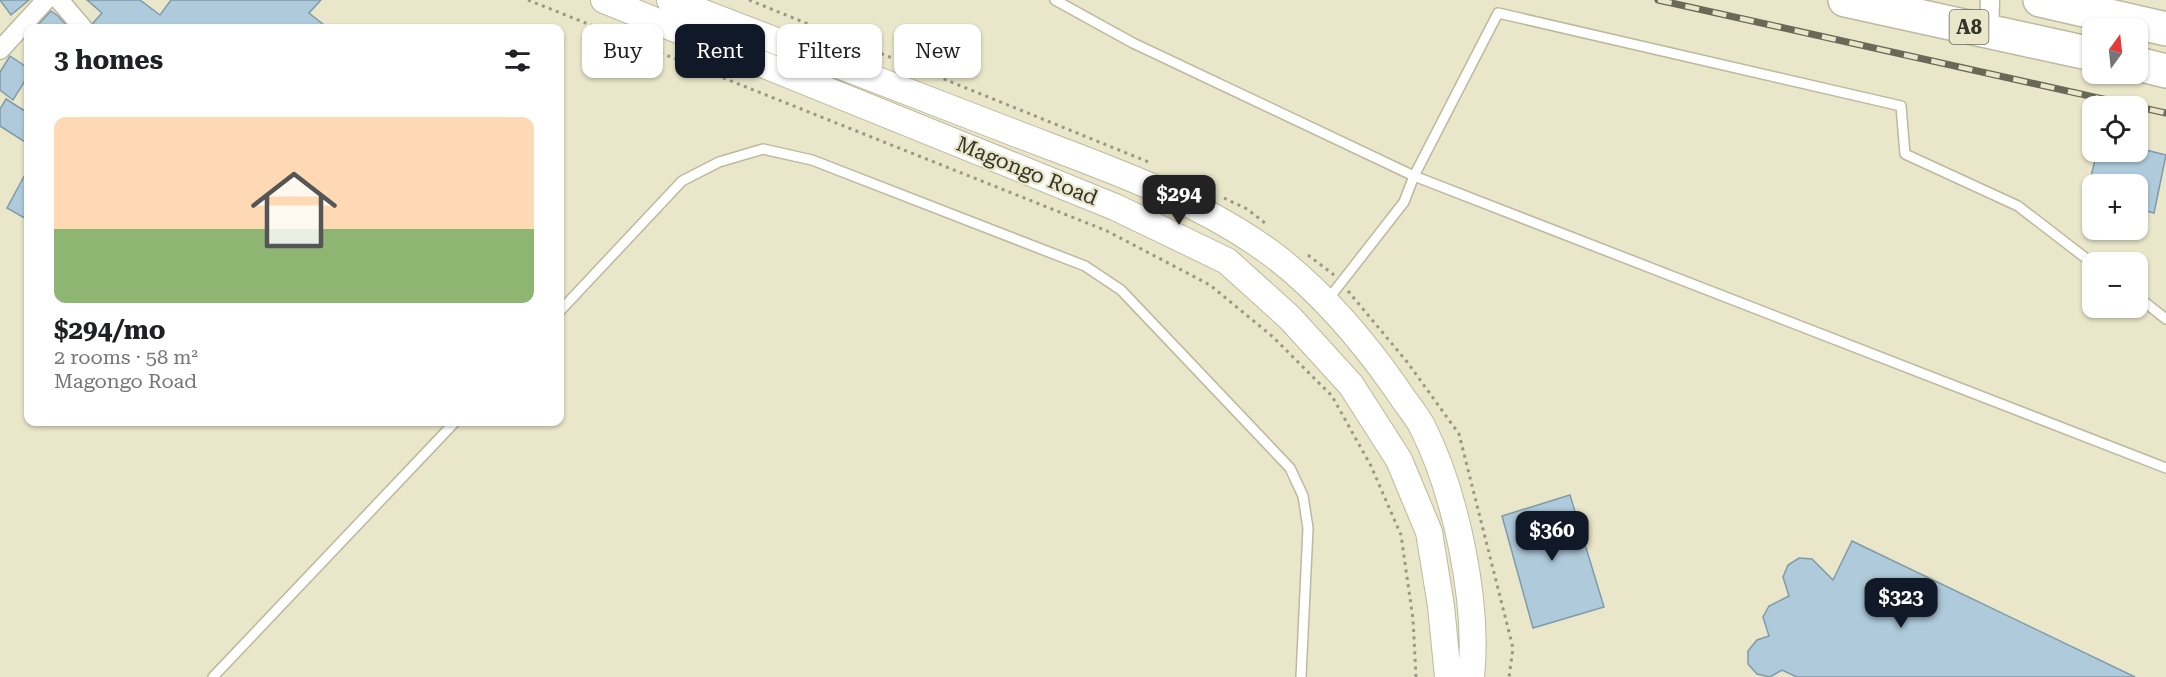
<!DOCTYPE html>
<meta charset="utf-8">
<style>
:root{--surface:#fff;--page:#f6f6f6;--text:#202124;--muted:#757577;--accent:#111827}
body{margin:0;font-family:"Roboto Serif",serif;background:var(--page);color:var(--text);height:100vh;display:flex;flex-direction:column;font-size:22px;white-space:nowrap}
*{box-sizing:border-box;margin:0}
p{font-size:20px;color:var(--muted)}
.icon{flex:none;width:33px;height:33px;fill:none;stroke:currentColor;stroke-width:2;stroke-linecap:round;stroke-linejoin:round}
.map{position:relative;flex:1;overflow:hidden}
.sheet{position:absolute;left:24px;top:24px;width:540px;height:402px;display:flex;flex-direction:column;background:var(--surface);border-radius:12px;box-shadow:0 2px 4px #0004}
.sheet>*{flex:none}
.guide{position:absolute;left:582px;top:24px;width:570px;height:54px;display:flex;gap:12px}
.needle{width:39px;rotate:15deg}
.tools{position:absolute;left:2082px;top:18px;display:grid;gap:12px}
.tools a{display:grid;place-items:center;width:66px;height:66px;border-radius:12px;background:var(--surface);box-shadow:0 2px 4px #0004;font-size:30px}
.price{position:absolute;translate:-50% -51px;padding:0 14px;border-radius:12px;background:var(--accent);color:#fff;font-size:20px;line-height:39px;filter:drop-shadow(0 2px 3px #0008)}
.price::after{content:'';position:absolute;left:50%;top:36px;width:18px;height:14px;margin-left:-9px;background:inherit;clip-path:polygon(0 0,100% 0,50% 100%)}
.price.current{background:#222;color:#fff}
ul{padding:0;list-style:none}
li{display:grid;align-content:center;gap:12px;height:318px;padding:0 30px}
li span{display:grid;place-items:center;height:186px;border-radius:12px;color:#555}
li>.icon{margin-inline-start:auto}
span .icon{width:108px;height:108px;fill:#fffc;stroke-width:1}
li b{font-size:26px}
h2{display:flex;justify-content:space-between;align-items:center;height:72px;padding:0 30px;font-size:26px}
.tag{padding:0 21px;border-radius:12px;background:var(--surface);box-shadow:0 2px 4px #0004;font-size:21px;line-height:54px}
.tag.current{background:var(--accent);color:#fff}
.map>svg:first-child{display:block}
.building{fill:#afcbdb;stroke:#7f9baa;stroke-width:1.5}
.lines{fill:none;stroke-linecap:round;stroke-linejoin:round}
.lane-casing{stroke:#bdb99e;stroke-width:12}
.street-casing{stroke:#bdb99e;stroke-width:21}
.secondary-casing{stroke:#bdb99e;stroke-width:28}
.highway-casing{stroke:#bdb99e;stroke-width:36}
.path{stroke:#9a9883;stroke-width:3;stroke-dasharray:3 4.5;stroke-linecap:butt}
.lane{stroke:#fff;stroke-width:9}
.street{stroke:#fff;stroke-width:18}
.secondary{stroke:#fff;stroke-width:26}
.highway{stroke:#fff;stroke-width:33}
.rail-casing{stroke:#6a6958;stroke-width:7}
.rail{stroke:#e9e6c9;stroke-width:4.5;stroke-dasharray:14;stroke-linecap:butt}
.labels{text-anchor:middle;stroke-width:4.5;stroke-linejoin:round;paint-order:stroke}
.shield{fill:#e9e6c9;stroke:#6b6959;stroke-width:1.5}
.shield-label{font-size:20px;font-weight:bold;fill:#353429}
.street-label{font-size:21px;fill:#353429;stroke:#e9e6c9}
</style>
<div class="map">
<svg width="2166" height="677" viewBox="0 0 2166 677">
<rect width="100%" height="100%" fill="#e9e6c9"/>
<!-- building -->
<path class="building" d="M0 0H29L11 15Z
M87 0H140L160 15 171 0H321L309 13 328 28H94L93 23 102 13Z
M51 11 58 16 69 28H35Z
M10 56 28 68V76L13 100 0 90V72Z
M6 99 28 113V144L0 126V109Z
M2138 148 2166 155 2154 213 2138 209V184H2089L2097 152H2138Z
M28 169V220L7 208Z
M1570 495 1604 607 1533 628 1502 516Z
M1852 541 2135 677H1797L1782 670 1770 677 1757 674 1748 664V651L1757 640 1769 636 1763 617 1769 606 1789 596 1783 577 1788 565 1799 558 1812 559 1833 580Z"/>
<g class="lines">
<!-- lane casing -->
<g class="lane-casing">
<path id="lane" d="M1055 0 1133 43 1414 176 2166 468
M2138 297 2166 319
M1326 302 1404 202 1414 176 1498 13 1901 106 1905 154 2018 206 2092 263
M560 311 682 181 719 162 763 149 812 160 1085 266 1121 290 1290 468 1303 496 1308 528 1301 677
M213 677 455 422"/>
</g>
<!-- street casing -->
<g class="street-casing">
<path id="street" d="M59 0 83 28
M1989 32 1990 0
M0 50 46 0"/>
</g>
<!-- secondary casing -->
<g class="secondary-casing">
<path id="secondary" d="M604 0 1115 207 1227 261 1290 318 1351 385 1399 460 1429 532 1441 606 1448 677
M670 0C784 44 898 88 1012 132 1100 166 1195 197 1272 254 1321 291 1361 338 1396 388 1404 401 1415 413 1422 426 1456 493 1479 603 1471 677"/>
</g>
<!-- highway casing -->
<g class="highway-casing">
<path id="highway" d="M1845 0 2092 54
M2040 0 2166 29
M2138 64 2166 71"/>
</g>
<!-- path -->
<path class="path" d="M528 0 1107 231 1210 285 1273 337 1332 396 1371 466 1401 535 1413 619 1416 677
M749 0 1151 163
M1224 198 1247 209 1265 223
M1308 255 1334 275
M1348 291 1408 363 1459 434 1513 648 1509 677"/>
<!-- lane -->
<use href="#lane" class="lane"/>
<!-- street -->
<use href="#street" class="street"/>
<!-- secondary -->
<use href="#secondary" class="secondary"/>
<!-- highway -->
<use href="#highway" class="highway"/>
<!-- rail casing -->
<g class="rail-casing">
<path id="rail" d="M1658 0 2166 113"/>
</g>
<!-- rail -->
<use href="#rail" class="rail"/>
</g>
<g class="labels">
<!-- shield labels -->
<rect class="shield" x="1949.5" y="10" width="39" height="34" rx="4.5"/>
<g class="shield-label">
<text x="1969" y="34">A8</text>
</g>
<!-- street labels -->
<g class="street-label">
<text transform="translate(1027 171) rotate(22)" y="7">Magongo Road</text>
</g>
</g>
</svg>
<div class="tools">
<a><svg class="needle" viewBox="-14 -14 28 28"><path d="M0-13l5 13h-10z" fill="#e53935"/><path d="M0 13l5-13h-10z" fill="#757577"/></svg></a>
<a><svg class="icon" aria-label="locate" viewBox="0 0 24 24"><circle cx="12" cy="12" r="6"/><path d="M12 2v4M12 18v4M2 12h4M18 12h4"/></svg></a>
<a>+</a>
<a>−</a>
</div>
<b class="price current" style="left:1179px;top:226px">$294</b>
<b class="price" style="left:1552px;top:562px">$360</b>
<b class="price" style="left:1901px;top:629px">$323</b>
<div class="guide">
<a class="tag">Buy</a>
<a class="tag current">Rent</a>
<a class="tag">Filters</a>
<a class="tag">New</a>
</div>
<section class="sheet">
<h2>3 homes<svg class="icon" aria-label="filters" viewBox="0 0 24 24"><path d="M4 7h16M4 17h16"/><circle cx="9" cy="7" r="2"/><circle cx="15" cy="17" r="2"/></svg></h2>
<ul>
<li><span style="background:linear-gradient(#ffd9b3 60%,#8fb573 0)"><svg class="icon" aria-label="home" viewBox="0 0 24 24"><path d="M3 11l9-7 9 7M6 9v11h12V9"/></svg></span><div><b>$294/mo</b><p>2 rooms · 58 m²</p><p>Magongo Road</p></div></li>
</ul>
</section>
</div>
